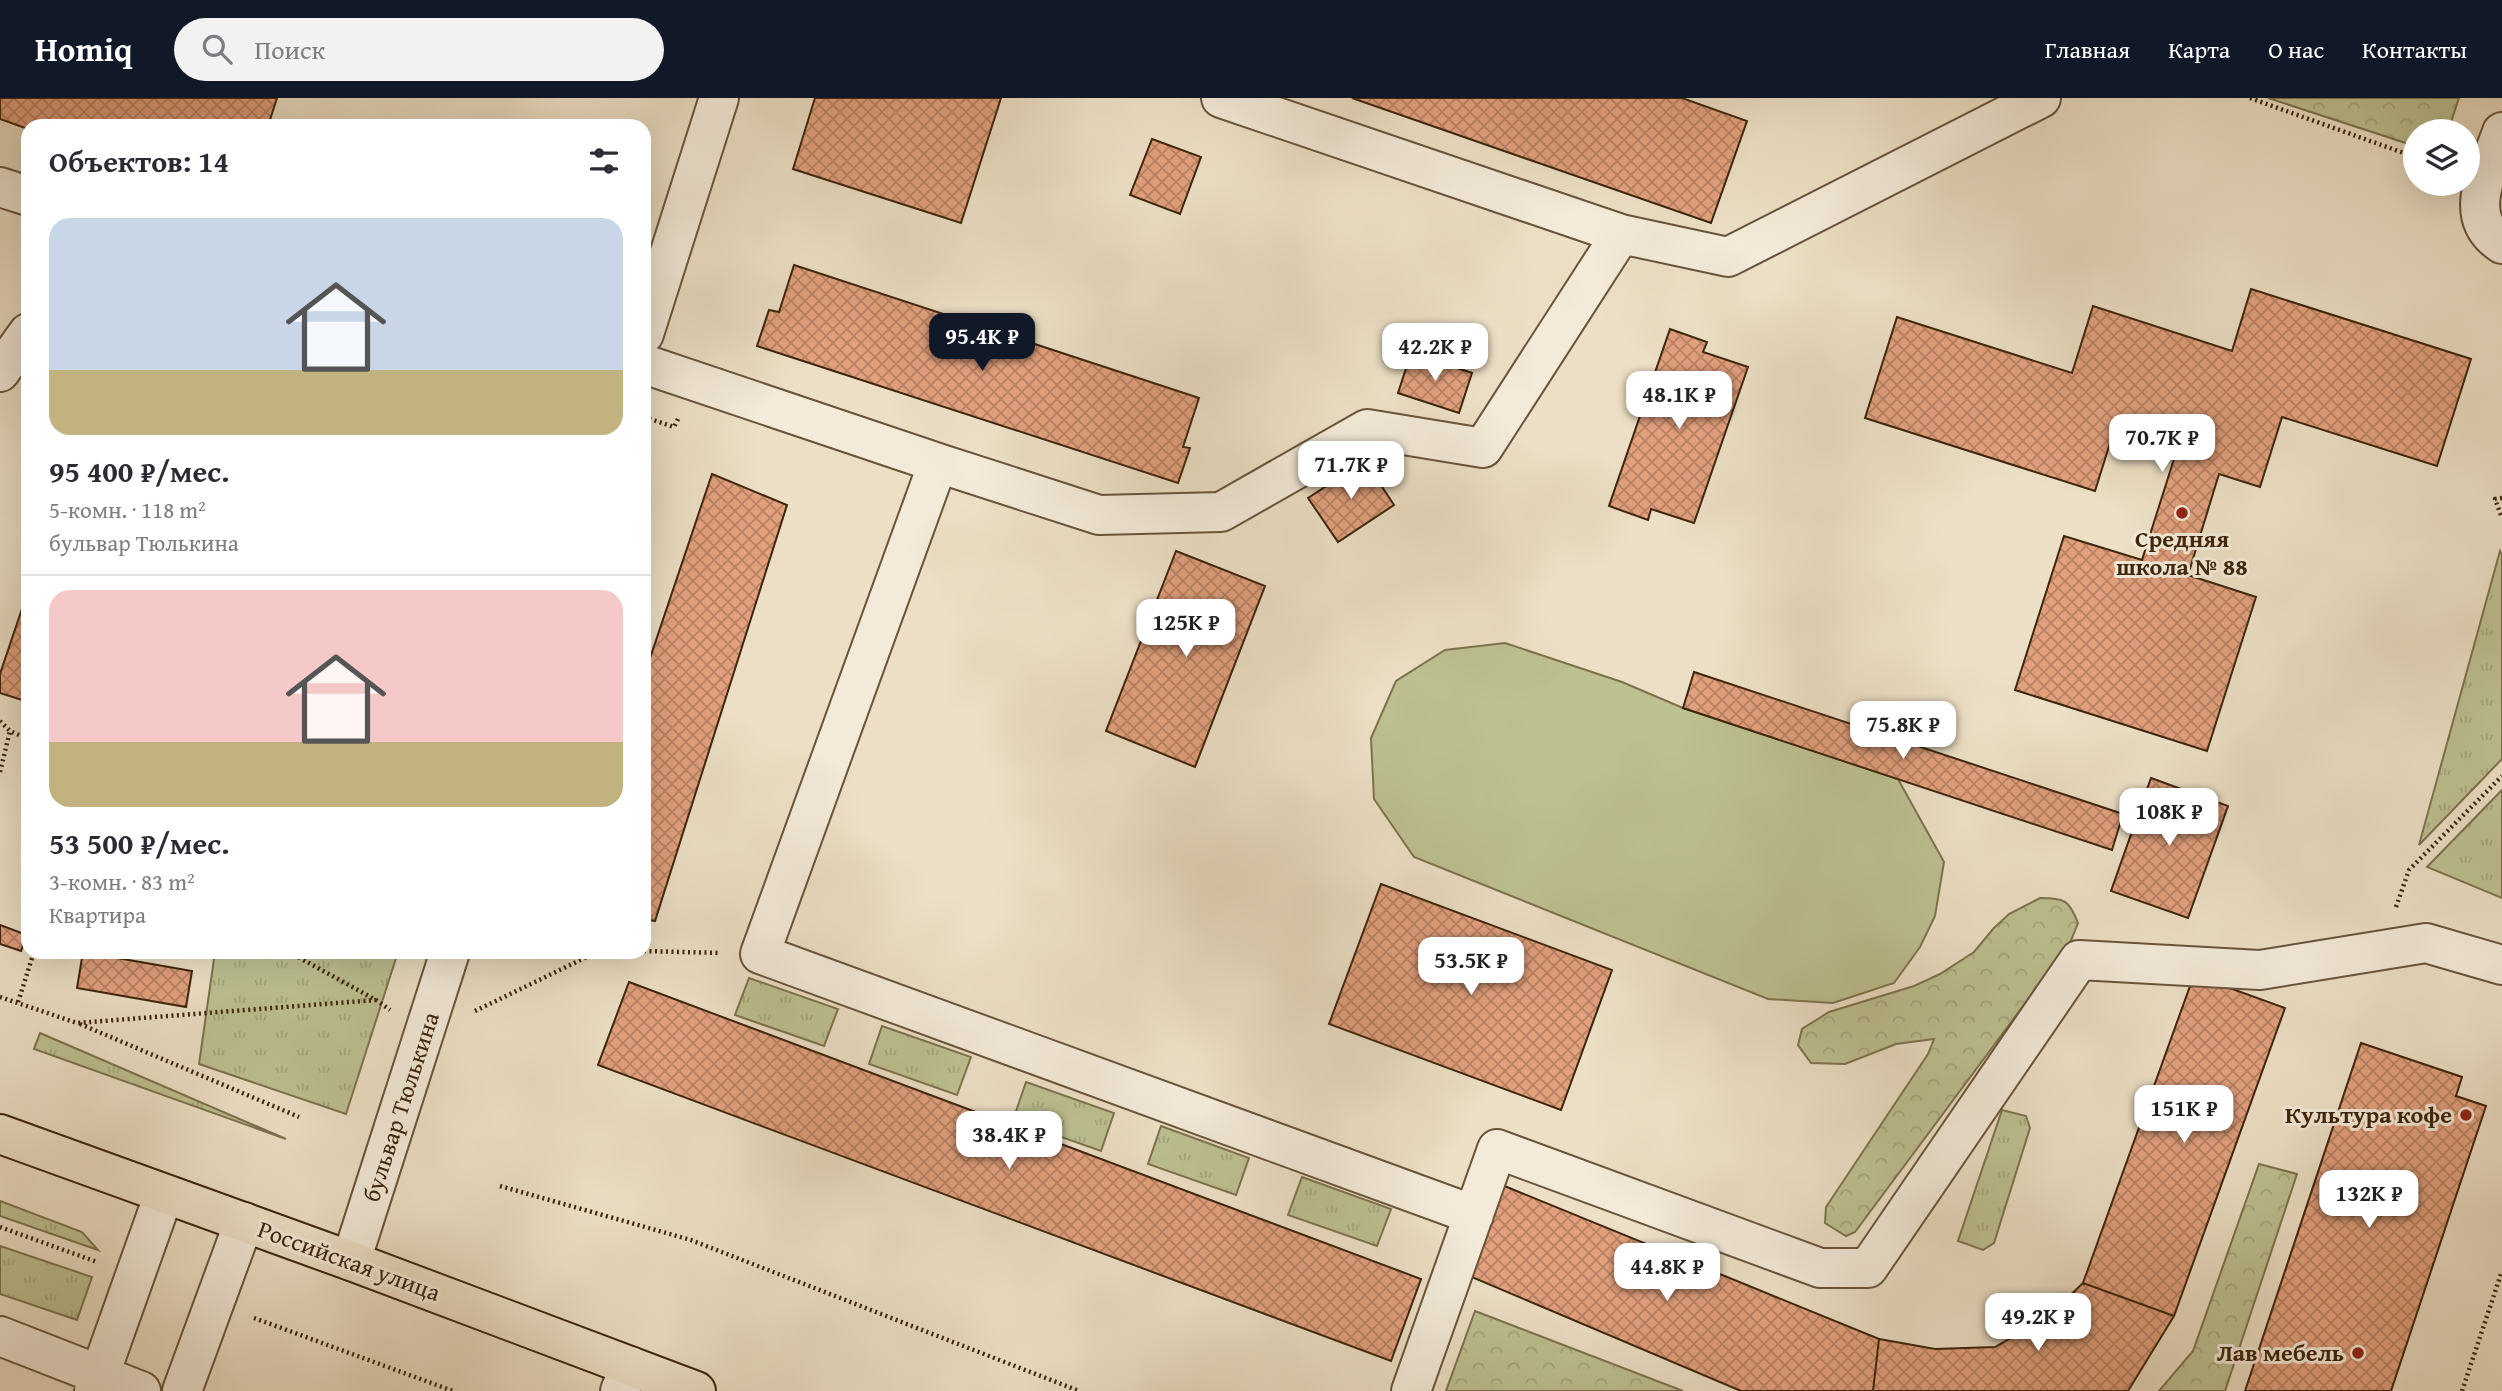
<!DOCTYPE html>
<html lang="ru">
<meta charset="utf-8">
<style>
:root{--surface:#fff;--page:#f2f2f3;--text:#2b2b33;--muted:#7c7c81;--line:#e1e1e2;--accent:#111827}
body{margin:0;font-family:"Gentium Book Plus",serif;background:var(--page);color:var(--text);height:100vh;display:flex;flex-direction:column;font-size:26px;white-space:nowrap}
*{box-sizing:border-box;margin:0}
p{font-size:23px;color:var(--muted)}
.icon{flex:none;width:38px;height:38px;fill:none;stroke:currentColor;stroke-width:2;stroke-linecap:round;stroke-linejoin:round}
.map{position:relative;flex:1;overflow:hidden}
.drawer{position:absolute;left:21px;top:21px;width:630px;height:840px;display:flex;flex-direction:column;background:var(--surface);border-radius:21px;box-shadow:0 7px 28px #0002}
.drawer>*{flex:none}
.controls{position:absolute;left:2403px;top:21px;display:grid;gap:14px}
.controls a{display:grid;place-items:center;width:77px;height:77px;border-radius:50%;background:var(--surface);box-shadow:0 7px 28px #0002;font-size:35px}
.price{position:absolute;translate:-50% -60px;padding:0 16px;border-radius:14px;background:#fff;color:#222;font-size:23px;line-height:46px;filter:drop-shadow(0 2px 4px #0008)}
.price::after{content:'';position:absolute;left:50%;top:42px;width:21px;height:16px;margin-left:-10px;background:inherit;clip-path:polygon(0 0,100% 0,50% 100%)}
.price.selected{background:var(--accent);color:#fff}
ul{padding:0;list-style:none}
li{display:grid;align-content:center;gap:14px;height:371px;padding:0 28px}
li+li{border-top:2px solid var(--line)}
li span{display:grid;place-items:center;height:217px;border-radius:21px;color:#555}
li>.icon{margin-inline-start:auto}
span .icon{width:126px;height:126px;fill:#fffc;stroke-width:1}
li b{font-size:30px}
h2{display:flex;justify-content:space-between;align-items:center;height:84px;padding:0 28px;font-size:30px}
header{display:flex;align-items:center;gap:42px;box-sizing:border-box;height:98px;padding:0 35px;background:var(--accent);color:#fff}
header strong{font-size:33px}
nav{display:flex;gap:38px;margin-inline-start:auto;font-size:24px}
.search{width:490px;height:63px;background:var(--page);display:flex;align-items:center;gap:18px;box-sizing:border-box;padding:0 24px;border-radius:38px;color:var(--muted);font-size:26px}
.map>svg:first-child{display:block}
.grass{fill:url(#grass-tufts);stroke:#7d724e;stroke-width:2}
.forest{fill:url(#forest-crowns);stroke:#7d724e;stroke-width:2}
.pitch{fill:#bdc091;stroke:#7d724e;stroke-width:2}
.building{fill:url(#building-cross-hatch);stroke:#3d250b;stroke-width:2}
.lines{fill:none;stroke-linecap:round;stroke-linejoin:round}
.minor-casing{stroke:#69543a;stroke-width:42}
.major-casing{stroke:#3d250b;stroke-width:42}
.path{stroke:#3d250b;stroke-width:4.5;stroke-dasharray:2 3.5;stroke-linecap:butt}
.minor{stroke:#f3ead9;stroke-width:38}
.major{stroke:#ecdfc5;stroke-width:38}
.poi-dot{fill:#8f2418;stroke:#f3ead9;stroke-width:2.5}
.labels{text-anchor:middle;stroke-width:6;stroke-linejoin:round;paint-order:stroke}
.poi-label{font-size:24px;font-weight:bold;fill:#3d250b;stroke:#f3ead9;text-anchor:end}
.street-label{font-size:24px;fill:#3d250b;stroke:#f3ead9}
</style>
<header>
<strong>Homiq</strong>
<div class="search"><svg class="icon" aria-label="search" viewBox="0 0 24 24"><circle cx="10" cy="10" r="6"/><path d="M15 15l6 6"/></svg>Поиск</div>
<nav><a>Главная</a><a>Карта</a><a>О нас</a><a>Контакты</a></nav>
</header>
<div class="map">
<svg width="2502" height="1293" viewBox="0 0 2502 1293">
<defs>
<pattern id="grass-tufts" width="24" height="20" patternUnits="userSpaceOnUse" patternTransform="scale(1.75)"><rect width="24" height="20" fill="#bdc091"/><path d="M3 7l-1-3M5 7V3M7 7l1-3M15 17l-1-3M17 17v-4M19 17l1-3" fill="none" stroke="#a3a57c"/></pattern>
<pattern id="forest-crowns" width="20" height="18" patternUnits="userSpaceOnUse" patternTransform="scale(1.75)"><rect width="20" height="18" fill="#bdc091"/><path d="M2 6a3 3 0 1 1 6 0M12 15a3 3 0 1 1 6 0" fill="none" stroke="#a3a57c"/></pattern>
<pattern id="building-cross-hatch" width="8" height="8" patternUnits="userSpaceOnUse" patternTransform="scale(1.75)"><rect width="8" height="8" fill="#e2a07d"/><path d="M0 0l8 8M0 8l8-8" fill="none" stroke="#b88265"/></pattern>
</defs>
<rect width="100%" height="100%" fill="#ecdfc5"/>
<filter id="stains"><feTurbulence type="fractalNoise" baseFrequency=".00286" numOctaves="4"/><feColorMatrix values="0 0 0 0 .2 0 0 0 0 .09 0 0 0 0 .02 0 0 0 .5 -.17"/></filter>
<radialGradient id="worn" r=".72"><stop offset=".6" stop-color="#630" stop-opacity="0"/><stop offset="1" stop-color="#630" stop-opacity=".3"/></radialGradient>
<!-- grass -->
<path class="grass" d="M2500 453 2502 457V661L2419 747Z
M2502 692V800L2427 769Z
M215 854H398L346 1016 199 966Z
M749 880 838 911 824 948 735 917Z
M882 928 971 959 957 997 869 966Z
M40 935 286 1041 34 951Z
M1026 984 1114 1015 1101 1053 1013 1022Z
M2002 1012 2026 1018 2030 1030 1994 1145 1983 1152 1958 1143Z
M1161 1028 1249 1060 1236 1097 1148 1066Z
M1302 1079 1391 1111 1377 1148 1288 1117Z
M0 1103 82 1134 98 1152 0 1118Z
M0 1148 92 1179 77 1222 0 1196Z"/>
<!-- forest -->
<path class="forest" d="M2268 0H2459L2448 33H2415V48Z
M2040 800C2065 800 2069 802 2078 825L2070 845 1855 1134 1846 1138 1825 1125 1826 1109 1928 956 1934 941 1896 946 1845 966 1811 965 1798 947 1802 931 1829 914 1914 888 1940 876 1974 854 1993 831 2009 816Z
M2259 1066 2297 1076 2225 1293H2159L2193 1253Z
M1475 1213 1683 1293H1446Z"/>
<!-- pitch -->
<path class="pitch" d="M1505 545 1622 584 1683 610 1898 681 1944 764 1935 818 1920 849 1894 885 1833 905 1768 901 1414 759 1374 701 1371 640 1396 583 1445 552Z"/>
<!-- building -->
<path class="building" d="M0 0H277L268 28H28V31L0 21Z
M815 0H1001L961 125 793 71Z
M1352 0H1682L1747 23 1711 125Z
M1152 41 1201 59 1180 116 1130 97Z
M794 167 1199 300 1183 349 1190 350 1178 385 757 248 769 212 779 214Z
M2251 191 2471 261 2437 368 2282 319 2260 389 2219 376 2188 477 2256 499 2207 653 2015 592 2064 438 2142 462 2174 361 2111 342 2095 393 1865 320 1897 219 2072 275 2093 208 2232 253Z
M1670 231 1707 244 1703 254 1748 269 1694 425 1651 411 1648 422 1609 408Z
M1411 255 1472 275 1459 315 1398 295Z
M1365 363 1394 407 1338 444 1308 400Z
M712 376 787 407 655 823 644 821V578Z
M1176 453 1265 488 1195 669 1106 633Z
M28 493V604L0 595V576Z
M1694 574 2123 716 2112 752 1683 610Z
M2151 680 2228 708 2188 820 2111 793Z
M1381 786 1612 872 1561 1012 1329 926Z
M0 827 27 837 21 853 0 846Z
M83 854 192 873 186 909 77 890Z
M2194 877 2285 910 2174 1218 2083 1185Z
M629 884 1421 1181 1391 1263 598 967Z
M2361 945 2462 979 2456 998 2486 1008 2391 1293H2245Z
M1502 1087 1879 1241 1873 1293H1741L1467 1177Z
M2083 1185 2174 1218 2128 1293H1873L1879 1241 1935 1251 1995 1249 2049 1218Z"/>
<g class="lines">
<!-- minor casing -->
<g class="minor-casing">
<path id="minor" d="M1221 0 1621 136
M2502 34C2489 72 2460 118 2502 146
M0 89 28 98
M644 236 719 0
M644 266 938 365 760 856 1474 1117
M0 274 28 235
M938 365 1099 417 1221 414 1367 331 1483 350 1621 136 1728 159 2041 0
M351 1163 450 854
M0 1238 141 1293
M94 1293 164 1096
M182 1293 244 1124
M620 1293 630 1268
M1411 1293 1497 1051 1820 1170H1868L2079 862 2260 872 2426 845 2502 867"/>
</g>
<!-- major casing -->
<g class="major-casing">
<path id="major" d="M0 1036 351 1163 696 1293"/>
</g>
<!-- path -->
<path class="path" d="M2250 0 2415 59
M644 319 674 329 678 321
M2502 400 2495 401 2502 420
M0 623 10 633 28 641
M0 674 10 633
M2396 809 2409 772 2502 678
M644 853 721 855
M289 854 376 902 390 912
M0 899 77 925 376 902
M18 904 34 854
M475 913 597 854
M80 926 299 1019
M500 1088 691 1142 1079 1293
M0 1129 97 1164
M254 1220 453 1293
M2462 1293 2502 1173"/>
<!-- minor -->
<use href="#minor" class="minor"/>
<!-- major -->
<use href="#major" class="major"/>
</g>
<!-- markers -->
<g class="poi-dot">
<circle cx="2182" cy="415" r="7"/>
<circle cx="2466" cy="1017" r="7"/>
<circle cx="2358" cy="1255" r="7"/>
</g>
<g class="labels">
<!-- poi labels -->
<g class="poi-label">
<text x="2182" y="449" text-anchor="middle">Средняя<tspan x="2182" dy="28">школа № 88</tspan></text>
<text x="2452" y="1025">Культура кофе</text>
<text x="2344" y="1263">Лав мебель</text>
</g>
<!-- street labels -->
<g class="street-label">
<text transform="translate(401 1009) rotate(-72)" y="8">бульвар Тюлькина</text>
<text transform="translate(349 1163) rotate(20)" y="8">Российская улица</text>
</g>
</g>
<rect width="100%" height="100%" filter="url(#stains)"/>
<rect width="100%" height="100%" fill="url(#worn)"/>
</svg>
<div class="controls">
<a><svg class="icon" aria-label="layers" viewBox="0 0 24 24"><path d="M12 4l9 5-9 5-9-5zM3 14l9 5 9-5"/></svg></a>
</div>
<b class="price selected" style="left:982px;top:275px">95.4K ₽</b>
<b class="price" style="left:1435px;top:285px">42.2K ₽</b>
<b class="price" style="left:1679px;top:333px">48.1K ₽</b>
<b class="price" style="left:2162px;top:376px">70.7K ₽</b>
<b class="price" style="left:1351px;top:403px">71.7K ₽</b>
<b class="price" style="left:1186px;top:561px">125K ₽</b>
<b class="price" style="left:1903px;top:663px">75.8K ₽</b>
<b class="price" style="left:2169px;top:750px">108K ₽</b>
<b class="price" style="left:1471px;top:899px">53.5K ₽</b>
<b class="price" style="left:2184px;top:1047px">151K ₽</b>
<b class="price" style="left:1009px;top:1073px">38.4K ₽</b>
<b class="price" style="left:2369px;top:1132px">132K ₽</b>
<b class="price" style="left:1667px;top:1205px">44.8K ₽</b>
<b class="price" style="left:2038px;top:1255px">49.2K ₽</b>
<section class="drawer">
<h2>Объектов: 14<svg class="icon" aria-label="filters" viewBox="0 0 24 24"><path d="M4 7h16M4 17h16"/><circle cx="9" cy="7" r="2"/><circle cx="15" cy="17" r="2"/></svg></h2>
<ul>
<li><span style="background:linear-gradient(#c9d6e8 70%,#c2b280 0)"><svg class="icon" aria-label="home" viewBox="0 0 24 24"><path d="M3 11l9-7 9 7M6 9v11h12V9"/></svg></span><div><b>95 400 ₽/мес.</b><p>5-комн. · 118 m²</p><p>бульвар Тюлькина</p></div></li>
<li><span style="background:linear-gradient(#f6c9c9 70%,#c2b280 0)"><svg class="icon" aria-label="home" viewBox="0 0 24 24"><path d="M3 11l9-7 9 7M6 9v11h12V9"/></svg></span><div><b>53 500 ₽/мес.</b><p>3-комн. · 83 m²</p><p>Квартира</p></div></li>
</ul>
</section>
</div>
